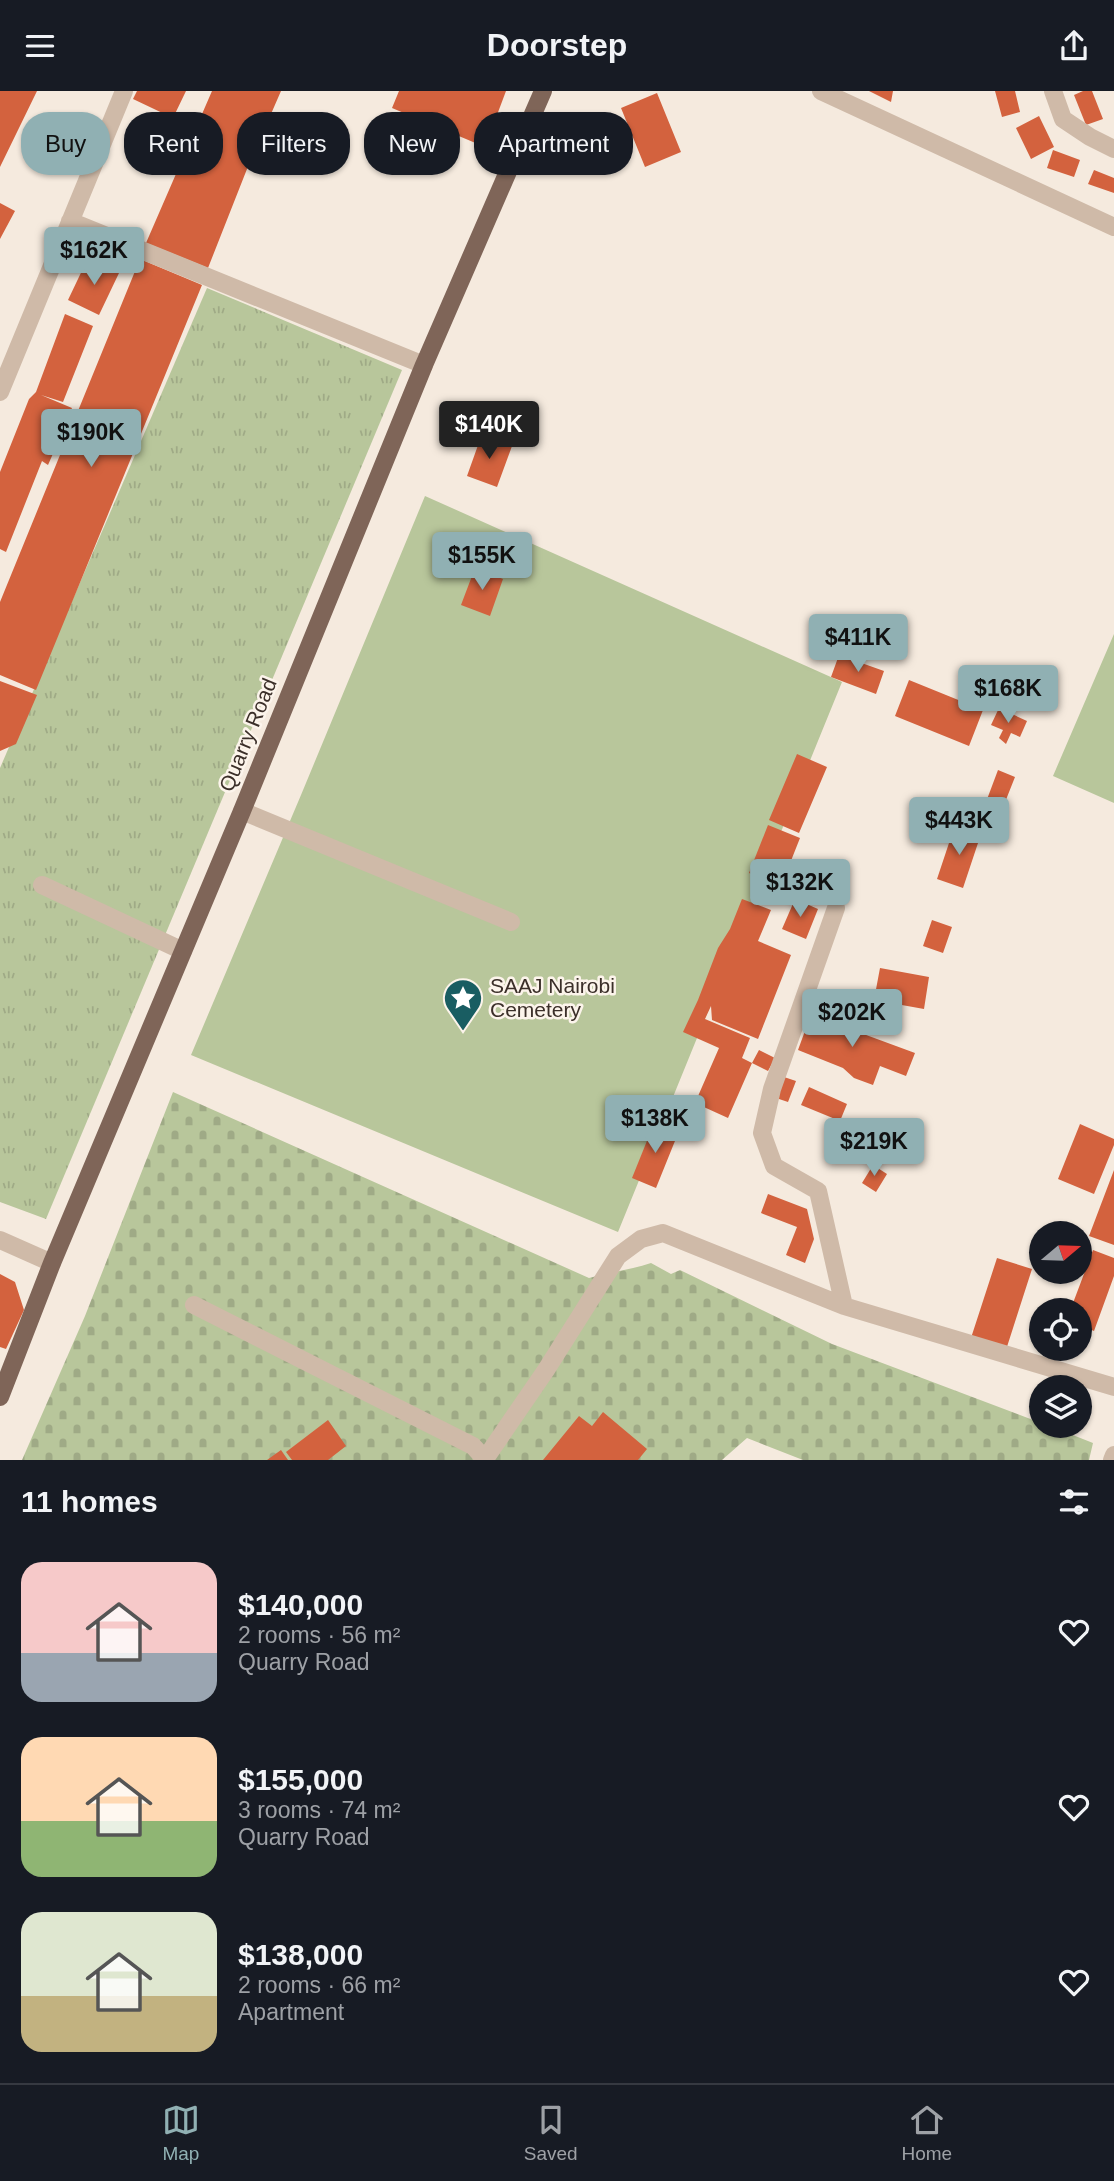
<!DOCTYPE html>
<meta charset="utf-8">
<style>
:root{--surface:#171b24;--page:#20242c;--text:#f1f3f6;--muted:#9ea1a6;--line:#363941;--accent:#90b0b3}
body{margin:0;font-family:Arial,sans-serif;background:var(--page);color:var(--text);height:100vh;display:flex;flex-direction:column;font-size:26px;white-space:nowrap}
*{box-sizing:border-box;margin:0}
p{font-size:23px;color:var(--muted)}
.icon{flex:none;width:38px;height:38px;fill:none;stroke:currentColor;stroke-width:2;stroke-linecap:round;stroke-linejoin:round}
.map{position:relative;height:1369px;overflow:hidden}
.sheet{display:flex;flex-direction:column;background:var(--surface);flex:1}
.sheet>*{flex:none}
.hud{position:absolute;left:21px;top:21px;width:700px;height:63px;display:flex;gap:14px}
.needle{width:46px;rotate:71deg}
.controls{position:absolute;left:1029px;top:1130px;display:grid;gap:14px}
.controls a{display:grid;place-items:center;width:63px;height:63px;border-radius:50%;background:var(--surface);box-shadow:0 2px 5px #0004;font-size:35px}
.price{position:absolute;translate:-50% -60px;padding:0 16px;border-radius:7px;background:var(--accent);color:#111;font-size:23px;line-height:46px;filter:drop-shadow(0 2px 4px #0008)}
.price::after{content:'';position:absolute;left:50%;top:42px;width:21px;height:16px;margin-left:-10px;background:inherit;clip-path:polygon(0 0,100% 0,50% 100%)}
.price.selected{background:#222;color:#fff}
ul{padding:0;list-style:none}
li{display:flex;align-items:center;gap:21px;height:175px;padding:0 21px}
li span{display:grid;place-items:center;flex:none;width:196px;height:140px;border-radius:21px;color:#555}
li>.icon{margin-inline-start:auto}
span .icon{width:84px;height:84px;fill:#fffc;stroke-width:1}
li b{font-size:30px}
h2{display:flex;justify-content:space-between;align-items:center;height:84px;padding:0 21px;font-size:30px}
.chip{padding:0 24px;border-radius:28px;background:var(--surface);box-shadow:0 2px 5px #0004;font-size:24px;line-height:63px}
.chip.selected{background:var(--accent);color:#111}
header{display:flex;justify-content:space-between;align-items:center;height:91px;padding:0 21px;background:var(--surface);font-size:32px;font-weight:800}
.tabs{display:flex;justify-content:space-around;align-items:center;height:98px;border-top:2px solid var(--line);background:var(--surface);font-size:19px;color:var(--muted)}
.tabs a{display:grid;justify-items:center;gap:4px}
.tabs .selected{color:var(--accent)}
.map>svg:first-child{display:block}
.green{fill:#b8c69b}
.cemetery{fill:url(#cemetery-stones)}
.park{fill:url(#park-tufts)}
.building{fill:#d3623e}
.lines{fill:none;stroke-linecap:round;stroke-linejoin:round}
.minor{stroke:#cfbaa8;stroke-width:18}
.major{stroke:#7f6558;stroke-width:18}
.labels{text-anchor:middle;stroke-width:5;stroke-linejoin:round;paint-order:stroke}
.street-label{font-size:21px;fill:#3b2f29;stroke:#fcf4eb}
.poi-label{font-size:21px;fill:#3b2f29;stroke:#fcf4eb;text-anchor:start}
</style>
<header><svg class="icon" aria-label="menu" viewBox="0 0 24 24"><path d="M4 6h16M4 12h16M4 18h16"/></svg>Doorstep<svg class="icon" aria-label="share" viewBox="0 0 24 24"><path d="M12 15V3M7 8l5-5 5 5M5 13v7h14v-7"/></svg></header>
<div class="map">
<svg width="1114" height="1369" viewBox="0 0 1114 1369">
<defs>
<pattern id="cemetery-stones" width="16" height="16" patternUnits="userSpaceOnUse" patternTransform="scale(1.75)"><rect width="16" height="16" fill="#b8c69b"/><path d="M2 7V4a2 2 0 0 1 4 0v3zM10 15v-3a2 2 0 0 1 4 0v3z" fill="#9faa86"/></pattern>
<pattern id="park-tufts" width="24" height="20" patternUnits="userSpaceOnUse" patternTransform="scale(1.75)"><rect width="24" height="20" fill="#b8c69b"/><path d="M3 7l-1-3M5 7V3M7 7l1-3M15 17l-1-3M17 17v-4M19 17l1-3" fill="none" stroke="#9faa86"/></pattern>
</defs>
<rect width="100%" height="100%" fill="#f5eade"/>
<!-- green -->
<path class="green" d="M425 405 842 591 618 1141 191 964 301 704Z
M1114 543V712L1053 685Z"/>
<!-- cemetery -->
<path class="cemetery" d="M173 1001 589 1187C610 1181 631 1179 651 1172L671 1183 680 1179 832 1253 1041 1332V1335H1050L1093 1352 1089 1369H803L747 1347 722 1369H22L85 1225Z"/>
<!-- park -->
<path class="park" d="M207 197 402 279 46 1128 0 1111V677Z"/>
<!-- building -->
<path class="building" d="M0 0H37L0 76Z
M137 0H186L173 27 133 8Z
M212 0H281L247 78 208 177 146 152Z
M399 0H506L485 56 392 17Z
M869 0H893L891 11Z
M995 0H1015L1020 21 1002 26Z
M1083 0H1092L1103 28 1086 34 1074 4Z
M657 2 681 61 645 76 621 17Z
M1039 25 1054 56 1031 68 1016 37Z
M1053 59 1080 69 1074 86 1047 77Z
M1094 79 1114 87V102L1088 93Z
M0 112 15 120 0 148Z
M88 167 119 182 99 224 68 209Z
M140 168 202 194 36 599 0 584V511Z
M65 223 93 235 63 311 41 304 72 317 62 340 46 333 42 342 59 349 48 374 42 370 6 461 0 458V381L29 308 36 301Z
M482 343 512 355 497 396 467 385Z
M475 477 503 488 490 525 461 514Z
M839 564 884 580 876 603 831 586Z
M909 589 983 619 969 655 895 625Z
M0 590 37 604 16 653 0 660Z
M999 617 1027 630 1020 646 1011 642 1006 653 999 647 1003 639 991 634Z
M797 663 827 676 799 742 769 729Z
M998 679 1015 686 994 739 963 726 968 713 983 719Z
M768 734 800 747 781 795 749 782Z
M955 734 981 743 963 797 937 788Z
M742 808 771 819 758 850 791 864 758 948 712 929 711 915 705 928 750 947 742 967 752 972 728 1027 695 1012 719 957 683 941 698 909 718 857 730 838Z
M795 808 818 818 806 848 782 838Z
M932 829 952 836 943 862 923 855Z
M880 877 929 886 924 918 874 909Z
M813 918 839 928V934L915 962 906 985 880 975 873 994 854 987 843 977 798 959Z
M759 959 775 967 768 980 752 972Z
M781 985 796 990 788 1011 773 1006Z
M809 996 847 1013 840 1030 801 1014Z
M655 1030 679 1040 656 1097 632 1087Z
M840 1030 859 1038 846 1070 827 1062Z
M1080 1033 1114 1048V1054L1094 1103 1058 1088Z
M873 1074 887 1083 876 1101 862 1092Z
M1114 1079V1154L1089 1145Z
M768 1103 807 1118 814 1148 805 1172 786 1164 797 1136 761 1122Z
M1093 1159 1114 1167V1185L1094 1240 1080 1234V1220H1070Z
M997 1167 1032 1178 1005 1262 970 1250Z
M0 1183 15 1191 24 1219 6 1258 0 1256Z
M603 1321 647 1358 638 1369H543L579 1325 592 1335Z
M328 1329 346 1355 328 1369H292L286 1361Z
M281 1359 288 1369H267Z"/>
<g class="lines">
<!-- minor -->
<path class="minor" d="M821 0 1114 136
M1053 0 1063 28 1090 46 1114 58
M70 130 424 274
M0 301 124 0
M242 720 511 831
M42 794 183 860
M836 817 772 998 762 1042 774 1075 818 1100 844 1215
M0 1149 52 1172
M194 1214 473 1355 486 1369
M485 1368 546 1279 618 1165 641 1148 663 1142 844 1215 1114 1296
M1112 1369 1114 1364"/>
<!-- major -->
<path class="major" d="M0 1306 52 1172 242 720 424 274 543 0"/>
</g>
<!-- icons -->
<defs>
<g id="sight-pin" transform="scale(2.0125)"><path d="M0 17L-7.5 6A9.5 9.5 0 1 1 7.5 6Z" fill="#195d62" stroke="#fcf4eb"/><path d="M0-6L1.8-2.2L6-1.7L2.9 1.2L3.7 5.4L0 3.3L-3.7 5.4L-2.9 1.2L-6-1.7L-1.8-2.2Z" fill="#fff"/></g>
</defs>
<g fill-rule="evenodd">
<use href="#sight-pin" x="463" y="907"/>
</g>
<g class="labels">
<!-- street labels -->
<g class="street-label">
<text transform="translate(248 644) rotate(-68)" y="7">Quarry Road</text>
</g>
<!-- poi labels -->
<g class="poi-label">
<text x="490" y="902">SAAJ Nairobi<tspan x="490" dy="24">Cemetery</tspan></text>
</g>
</g>
</svg>
<div class="controls">
<a><svg class="needle" viewBox="-14 -14 28 28"><path d="M0-13l5 13h-10z" fill="#e53935"/><path d="M0 13l5-13h-10z" fill="#9ea1a6"/></svg></a>
<a><svg class="icon" aria-label="locate" viewBox="0 0 24 24"><circle cx="12" cy="12" r="6"/><path d="M12 2v4M12 18v4M2 12h4M18 12h4"/></svg></a>
<a><svg class="icon" aria-label="layers" viewBox="0 0 24 24"><path d="M12 4l9 5-9 5-9-5zM3 14l9 5 9-5"/></svg></a>
</div>
<b class="price" style="left:94px;top:196px">$162K</b>
<b class="price selected" style="left:489px;top:370px">$140K</b>
<b class="price" style="left:91px;top:378px">$190K</b>
<b class="price" style="left:482px;top:501px">$155K</b>
<b class="price" style="left:858px;top:583px">$411K</b>
<b class="price" style="left:1008px;top:634px">$168K</b>
<b class="price" style="left:959px;top:766px">$443K</b>
<b class="price" style="left:800px;top:828px">$132K</b>
<b class="price" style="left:852px;top:958px">$202K</b>
<b class="price" style="left:655px;top:1064px">$138K</b>
<b class="price" style="left:874px;top:1087px">$219K</b>
<div class="hud">
<a class="chip selected">Buy</a>
<a class="chip">Rent</a>
<a class="chip">Filters</a>
<a class="chip">New</a>
<a class="chip">Apartment</a>
</div>
</div>
<section class="sheet">
<h2>11 homes<svg class="icon" aria-label="filters" viewBox="0 0 24 24"><path d="M4 7h16M4 17h16"/><circle cx="9" cy="7" r="2"/><circle cx="15" cy="17" r="2"/></svg></h2>
<ul>
<li><span style="background:linear-gradient(#f6c9c9 65%,#9aa5b1 0)"><svg class="icon" aria-label="home" viewBox="0 0 24 24"><path d="M3 11l9-7 9 7M6 9v11h12V9"/></svg></span><div><b>$140,000</b><p>2 rooms · 56 m²</p><p>Quarry Road</p></div><svg class="icon" aria-label="heart" viewBox="0 0 24 24"><path d="M12 20l-8-8c-3-5 5-10 8-4 3-6 11-1 8 4z"/></svg></li>
<li><span style="background:linear-gradient(#ffd9b3 60%,#8fb573 0)"><svg class="icon" aria-label="home" viewBox="0 0 24 24"><path d="M3 11l9-7 9 7M6 9v11h12V9"/></svg></span><div><b>$155,000</b><p>3 rooms · 74 m²</p><p>Quarry Road</p></div><svg class="icon" aria-label="heart" viewBox="0 0 24 24"><path d="M12 20l-8-8c-3-5 5-10 8-4 3-6 11-1 8 4z"/></svg></li>
<li><span style="background:linear-gradient(#dfe7d0 60%,#c2b280 0)"><svg class="icon" aria-label="home" viewBox="0 0 24 24"><path d="M3 11l9-7 9 7M6 9v11h12V9"/></svg></span><div><b>$138,000</b><p>2 rooms · 66 m²</p><p>Apartment</p></div><svg class="icon" aria-label="heart" viewBox="0 0 24 24"><path d="M12 20l-8-8c-3-5 5-10 8-4 3-6 11-1 8 4z"/></svg></li>
</ul>
</section>
<nav class="tabs">
<a class="selected"><svg class="icon" aria-label="map" viewBox="0 0 24 24"><path d="M3 6l6-2 6 2 6-2v14l-6 2-6-2-6 2zM9 4v14M15 6v14"/></svg>Map</a>
<a><svg class="icon" aria-label="saved" viewBox="0 0 24 24"><path d="M7 4h10v16l-5-4-5 4z"/></svg>Saved</a>
<a><svg class="icon" aria-label="home" viewBox="0 0 24 24"><path d="M3 11l9-7 9 7M6 9v11h12V9"/></svg>Home</a>
</nav>
